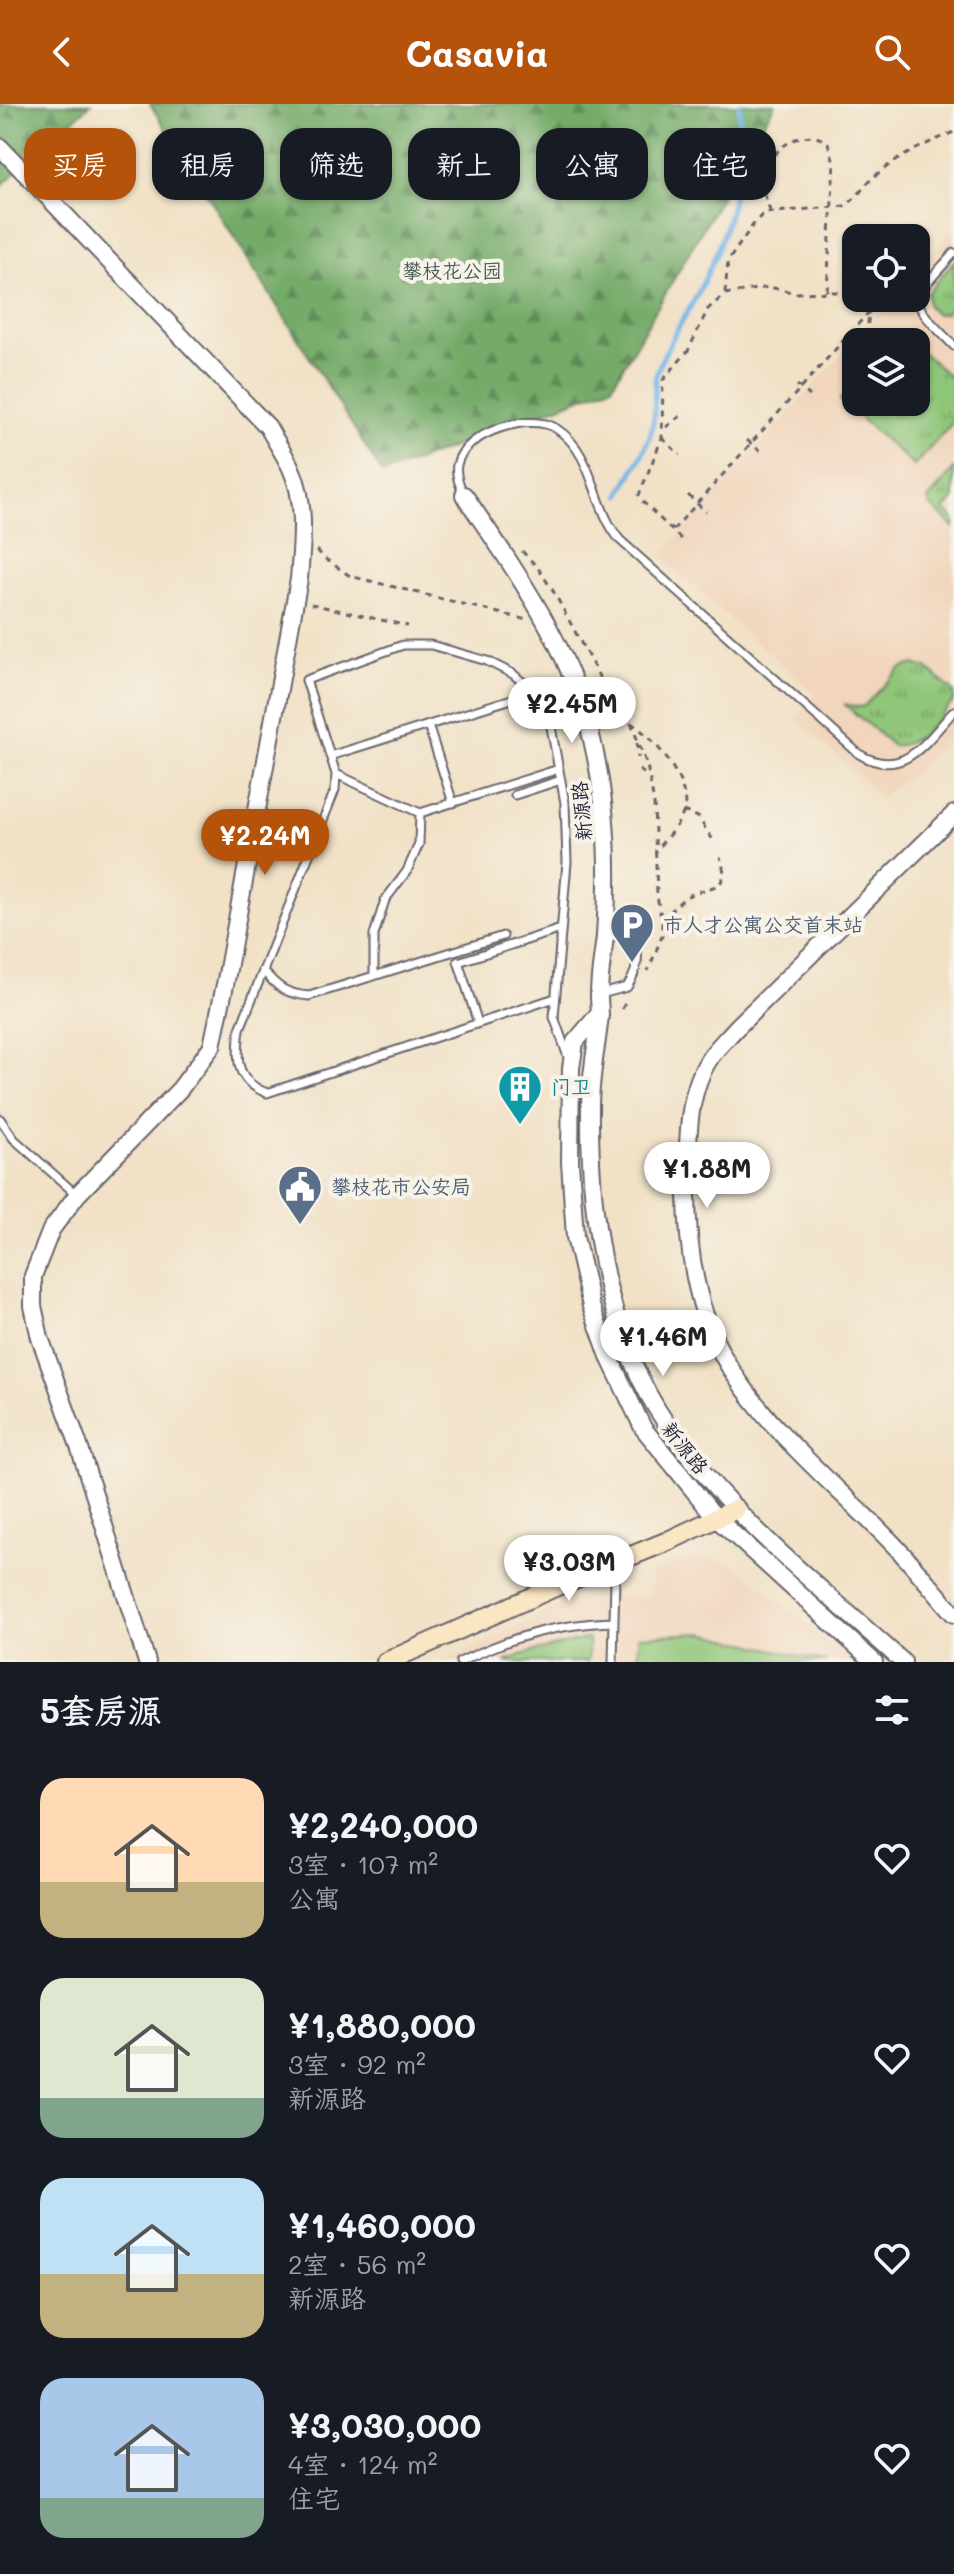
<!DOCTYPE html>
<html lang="zh">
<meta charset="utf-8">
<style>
:root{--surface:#171b24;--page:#242831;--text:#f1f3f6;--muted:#9ea1a6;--accent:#b45309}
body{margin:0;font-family:Mali,"LXGW WenKai TC",sans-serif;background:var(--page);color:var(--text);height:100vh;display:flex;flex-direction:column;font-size:30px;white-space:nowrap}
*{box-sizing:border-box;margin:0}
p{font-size:26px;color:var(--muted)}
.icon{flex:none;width:44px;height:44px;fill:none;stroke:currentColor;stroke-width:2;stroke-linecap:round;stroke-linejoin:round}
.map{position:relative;height:1558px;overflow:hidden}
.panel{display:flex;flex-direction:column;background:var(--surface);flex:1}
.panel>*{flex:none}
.hud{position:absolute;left:24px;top:24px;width:906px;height:72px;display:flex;gap:16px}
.fabs{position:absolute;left:842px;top:120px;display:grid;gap:16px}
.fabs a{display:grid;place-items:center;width:88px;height:88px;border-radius:16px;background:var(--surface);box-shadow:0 2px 6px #0004;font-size:40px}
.price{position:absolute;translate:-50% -68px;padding:0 18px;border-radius:28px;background:#fff;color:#222;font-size:26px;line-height:52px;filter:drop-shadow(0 2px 4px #0008)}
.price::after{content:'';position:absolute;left:50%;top:48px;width:24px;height:18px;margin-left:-12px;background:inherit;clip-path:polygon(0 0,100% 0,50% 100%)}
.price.active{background:var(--accent);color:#fff}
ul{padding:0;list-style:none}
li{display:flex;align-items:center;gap:24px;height:200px;padding:0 40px}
li span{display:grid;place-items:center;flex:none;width:224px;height:160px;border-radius:24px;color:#555}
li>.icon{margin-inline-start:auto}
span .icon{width:96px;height:96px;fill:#fffc;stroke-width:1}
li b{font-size:34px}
h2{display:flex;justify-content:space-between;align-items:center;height:96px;padding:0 40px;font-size:34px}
.chip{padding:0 28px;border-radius:24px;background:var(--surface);box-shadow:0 2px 6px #0004;font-size:28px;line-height:72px}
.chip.active{background:var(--accent);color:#fff}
header{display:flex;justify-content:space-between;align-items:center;height:104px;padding:0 40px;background:var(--accent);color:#fff;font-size:36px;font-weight:700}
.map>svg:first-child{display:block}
.built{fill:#f1d5bc;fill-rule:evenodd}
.grass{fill:url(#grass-tufts);stroke:#59745a;stroke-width:2}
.forest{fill:url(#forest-firs);stroke:#4b6652;stroke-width:2}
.garden{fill:#90c679;stroke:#59745a;stroke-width:2}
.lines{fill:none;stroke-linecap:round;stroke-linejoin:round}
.stream{stroke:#75b5e9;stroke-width:5}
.service-casing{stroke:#6a656c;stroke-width:11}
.tertiary-casing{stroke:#6a656c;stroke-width:20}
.secondary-casing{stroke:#6a656c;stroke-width:22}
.path{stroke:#6a656c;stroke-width:3;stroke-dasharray:6 6;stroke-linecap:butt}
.service{stroke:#fff;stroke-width:7}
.tertiary{stroke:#fff;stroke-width:16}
.secondary{stroke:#fbe6c4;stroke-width:18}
.labels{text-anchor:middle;stroke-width:8;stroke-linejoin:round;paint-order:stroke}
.park-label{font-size:20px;fill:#485b51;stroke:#f7f3e8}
.street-label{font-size:20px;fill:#22223b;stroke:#f7f3e8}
.service-label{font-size:20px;fill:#4e5e75;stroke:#f7f3e8;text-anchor:start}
.culture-label{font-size:20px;fill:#0d838f;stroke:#f7f3e8;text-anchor:start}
</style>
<header><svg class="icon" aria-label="back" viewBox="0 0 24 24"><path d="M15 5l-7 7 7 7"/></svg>Casavia<svg class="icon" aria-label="search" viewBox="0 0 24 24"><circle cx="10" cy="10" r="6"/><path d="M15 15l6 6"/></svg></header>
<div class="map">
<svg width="954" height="1558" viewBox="0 0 954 1558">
<defs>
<pattern id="grass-tufts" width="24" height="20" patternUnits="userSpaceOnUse" patternTransform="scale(2)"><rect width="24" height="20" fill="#90c679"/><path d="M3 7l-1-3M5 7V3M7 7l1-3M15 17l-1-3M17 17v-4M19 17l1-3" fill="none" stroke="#75a064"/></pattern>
<pattern id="forest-firs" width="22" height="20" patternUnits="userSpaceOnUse" patternTransform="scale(2)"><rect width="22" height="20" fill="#74ab69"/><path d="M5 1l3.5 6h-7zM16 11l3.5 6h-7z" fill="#5f8b58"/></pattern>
</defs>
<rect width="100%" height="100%" fill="#f7f3e8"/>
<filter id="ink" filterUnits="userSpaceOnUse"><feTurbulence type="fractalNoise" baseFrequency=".0125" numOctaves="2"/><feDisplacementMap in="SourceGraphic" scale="16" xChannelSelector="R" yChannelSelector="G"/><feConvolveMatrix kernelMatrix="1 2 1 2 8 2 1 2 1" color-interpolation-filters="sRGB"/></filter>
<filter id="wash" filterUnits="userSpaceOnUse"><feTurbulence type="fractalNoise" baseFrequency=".006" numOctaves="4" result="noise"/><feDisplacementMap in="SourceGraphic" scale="32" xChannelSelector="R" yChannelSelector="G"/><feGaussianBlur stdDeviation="1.8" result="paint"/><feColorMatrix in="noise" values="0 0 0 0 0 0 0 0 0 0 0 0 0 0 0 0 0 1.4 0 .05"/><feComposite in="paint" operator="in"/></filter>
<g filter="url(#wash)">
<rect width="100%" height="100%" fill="#f1e1c6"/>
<!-- built -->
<path class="built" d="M954 124V626L918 667 880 693 795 614 815 590 660 453 892 194H916V167ZM856 238H916V298H856Z
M696 1454H713L731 1460 750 1472 851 1558H442L583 1492H651V1469L678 1457Z"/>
<!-- grass -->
<path class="grass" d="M954 157V200L945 209 936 210 928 202 927 189Z
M916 243 954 276V317L914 362 840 296 856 278V298H916Z
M954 365V395L944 406 954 415V424L930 401 928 396Z
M913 560 927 564 954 588V597C936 616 921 640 893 642L844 600 858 603 864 602 900 565Z"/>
<!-- forest -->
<path class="forest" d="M0 0H91L0 83Z
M150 0H775L612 282 383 370Z"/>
<!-- garden -->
<path class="garden" d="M703 1529 826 1558H638V1532Z
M588 1534V1558H505L524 1550Z"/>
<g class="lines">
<!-- stream -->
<path class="stream" d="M620 391C631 369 649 344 653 319 657 301 651 282 658 265 668 238 685 214 698 189 731 123 743 74 739 0"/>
</g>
</g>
<g filter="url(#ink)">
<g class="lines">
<!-- service casing -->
<g class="service-casing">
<path id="service" d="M954 149C909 200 905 192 954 242
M464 391C460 382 455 371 457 361 463 329 530 307 557 325 595 350 592 403 620 436L859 650C904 677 926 637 954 607
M428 621 453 699
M330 652 534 588
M336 670 420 709 559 665
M515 691 561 676
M458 857 478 919
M458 858 561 825
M263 866C277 884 287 890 309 892L503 832
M374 872V831L385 796 407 767 419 740 420 709
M601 890 627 883C636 869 642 851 633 836L605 830
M555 894 267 989C235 977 236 955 240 925L335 686 336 670 306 576 403 541H431L487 557 513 570 534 588 549 612 565 699 567 758 554 913 568 953
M0 1015 14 1035 77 1091
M460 1558C510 1533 556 1520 612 1518
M613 1558 615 1475"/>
</g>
<!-- tertiary casing -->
<g class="tertiary-casing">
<path id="tertiary" d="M0 43 268 323C275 336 283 348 290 362 307 397 302 438 299 475L226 876 212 942 180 985 77 1091 51 1126 33 1172V1202L40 1234 78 1339 147 1558
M464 391C522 476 576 550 596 654 608 712 609 774 605 832 603 852 599 872 599 891 599 898 600 905 600 911 597 942 590 972 590 1003 589 1095 600 1190 640 1274 694 1386 812 1475 903 1558
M954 710 736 924C728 933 719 942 712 951 687 986 688 1034 687 1075 686 1139 694 1207 729 1262 772 1331 838 1383 894 1441 915 1463 934 1487 954 1510
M599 910 575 938 571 964 570 1058 575 1133 591 1202 610 1255 643 1324 716 1414 874 1558"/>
</g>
<!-- secondary casing -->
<g class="secondary-casing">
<path id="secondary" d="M386 1558 557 1482 668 1437 736 1405"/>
</g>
<!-- path -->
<path class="path" d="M770 107C767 97 762 86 763 75 767 48 802 19 828 39L834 58 827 188
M725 189 728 157 755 118 764 109 844 102C858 95 864 80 876 71 900 51 926 40 954 28
M858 194 869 208 867 229
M797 281 810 292
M666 323 682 311
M662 334 680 351
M747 336 760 347
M688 391 706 408
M673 426 869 208
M681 435 642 397 639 391 662 334 663 276 688 247 708 205 725 190 769 183 796 189 836 188 856 193
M317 446 324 454 350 472 527 516
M522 447 538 464 555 490 604 582 631 619 647 661 654 699 657 792 662 818V832L648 867
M311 500 408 522
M631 619C653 632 691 678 684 706 680 721 665 735 655 747
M637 639 638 654
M639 666 648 672
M683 707 698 713 713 736
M662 818C669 810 676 800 685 794 705 780 734 790 720 753
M622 905 627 896"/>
<!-- service -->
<use href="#service" class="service"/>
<!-- tertiary -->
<use href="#tertiary" class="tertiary"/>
<!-- secondary -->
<use href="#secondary" class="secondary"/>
</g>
</g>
<!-- icons -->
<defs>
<g id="parking-pin" transform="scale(2.3)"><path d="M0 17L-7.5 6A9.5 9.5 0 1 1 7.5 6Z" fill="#5c6f8a" stroke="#f7f3e8"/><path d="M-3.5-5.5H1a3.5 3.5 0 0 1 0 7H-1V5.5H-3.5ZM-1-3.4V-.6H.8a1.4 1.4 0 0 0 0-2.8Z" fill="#fff"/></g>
<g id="building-pin" transform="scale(2.3)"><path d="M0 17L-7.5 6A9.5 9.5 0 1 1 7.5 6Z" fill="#0f9aa8" stroke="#f7f3e8"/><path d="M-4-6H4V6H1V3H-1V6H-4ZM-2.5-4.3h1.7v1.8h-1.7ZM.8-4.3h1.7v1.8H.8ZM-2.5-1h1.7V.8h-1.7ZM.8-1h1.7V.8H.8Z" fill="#fff"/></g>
<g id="civic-pin" transform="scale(2.3)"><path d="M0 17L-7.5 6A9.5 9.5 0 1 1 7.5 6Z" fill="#5c6f8a" stroke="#f7f3e8"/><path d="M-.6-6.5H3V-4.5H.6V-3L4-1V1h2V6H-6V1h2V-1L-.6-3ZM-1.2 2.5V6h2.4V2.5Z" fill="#fff"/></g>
</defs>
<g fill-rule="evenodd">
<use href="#parking-pin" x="632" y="821"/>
<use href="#building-pin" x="520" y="983"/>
<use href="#civic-pin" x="300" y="1083"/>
</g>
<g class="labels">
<!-- park labels -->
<g class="park-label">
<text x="452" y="174">攀枝花公园</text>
</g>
<!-- street labels -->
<g class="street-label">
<text transform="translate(582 707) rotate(-95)" y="7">新源路</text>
<text transform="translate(685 1344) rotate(51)" y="7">新源路</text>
</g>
<!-- service labels -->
<g class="service-label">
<text x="663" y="828">市人才公寓公交首末站</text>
<text x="331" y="1090">攀枝花市公安局</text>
</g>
<!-- culture labels -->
<g class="culture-label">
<text x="551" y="990">门卫</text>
</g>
</g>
</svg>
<div class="fabs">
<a><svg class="icon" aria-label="locate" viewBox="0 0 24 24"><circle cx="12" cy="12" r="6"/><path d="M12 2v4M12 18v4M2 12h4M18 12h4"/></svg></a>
<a><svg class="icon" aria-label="layers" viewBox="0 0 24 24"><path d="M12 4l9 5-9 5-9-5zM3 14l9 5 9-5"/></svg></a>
</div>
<b class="price" style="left:572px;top:641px">¥2.45M</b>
<b class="price active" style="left:265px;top:773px">¥2.24M</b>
<b class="price" style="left:707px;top:1106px">¥1.88M</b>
<b class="price" style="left:663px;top:1274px">¥1.46M</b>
<b class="price" style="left:569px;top:1499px">¥3.03M</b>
<div class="hud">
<a class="chip active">买房</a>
<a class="chip">租房</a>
<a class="chip">筛选</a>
<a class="chip">新上</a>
<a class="chip">公寓</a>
<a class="chip">住宅</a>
</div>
</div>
<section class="panel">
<h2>5套房源<svg class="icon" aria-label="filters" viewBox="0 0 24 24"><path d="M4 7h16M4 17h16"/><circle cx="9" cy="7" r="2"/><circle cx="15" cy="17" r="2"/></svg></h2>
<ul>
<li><span style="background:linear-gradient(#ffd9b3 65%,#c2b280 0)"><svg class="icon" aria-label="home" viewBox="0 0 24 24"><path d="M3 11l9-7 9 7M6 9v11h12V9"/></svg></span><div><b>¥2,240,000</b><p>3室 · 107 m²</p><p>公寓</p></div><svg class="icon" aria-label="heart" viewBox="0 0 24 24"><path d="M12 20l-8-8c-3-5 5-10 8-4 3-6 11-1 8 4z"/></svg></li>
<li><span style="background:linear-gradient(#dfe7d0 75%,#7fa58c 0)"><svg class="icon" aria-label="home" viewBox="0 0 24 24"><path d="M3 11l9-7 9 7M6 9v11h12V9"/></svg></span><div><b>¥1,880,000</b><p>3室 · 92 m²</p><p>新源路</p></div><svg class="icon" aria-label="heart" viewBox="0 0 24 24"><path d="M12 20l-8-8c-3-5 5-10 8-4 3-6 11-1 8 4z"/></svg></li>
<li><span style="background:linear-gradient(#bfe0f5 60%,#c2b280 0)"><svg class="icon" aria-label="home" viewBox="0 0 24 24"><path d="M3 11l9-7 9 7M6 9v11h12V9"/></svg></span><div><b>¥1,460,000</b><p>2室 · 56 m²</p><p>新源路</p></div><svg class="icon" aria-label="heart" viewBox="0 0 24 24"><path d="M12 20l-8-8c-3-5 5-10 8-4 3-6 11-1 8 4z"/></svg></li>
<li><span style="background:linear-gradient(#a9c7e8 75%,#7fa58c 0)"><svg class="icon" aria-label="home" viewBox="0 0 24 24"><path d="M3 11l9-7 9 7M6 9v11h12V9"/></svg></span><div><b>¥3,030,000</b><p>4室 · 124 m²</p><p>住宅</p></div><svg class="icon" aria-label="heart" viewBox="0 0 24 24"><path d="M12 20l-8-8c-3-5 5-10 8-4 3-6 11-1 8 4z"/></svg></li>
</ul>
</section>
